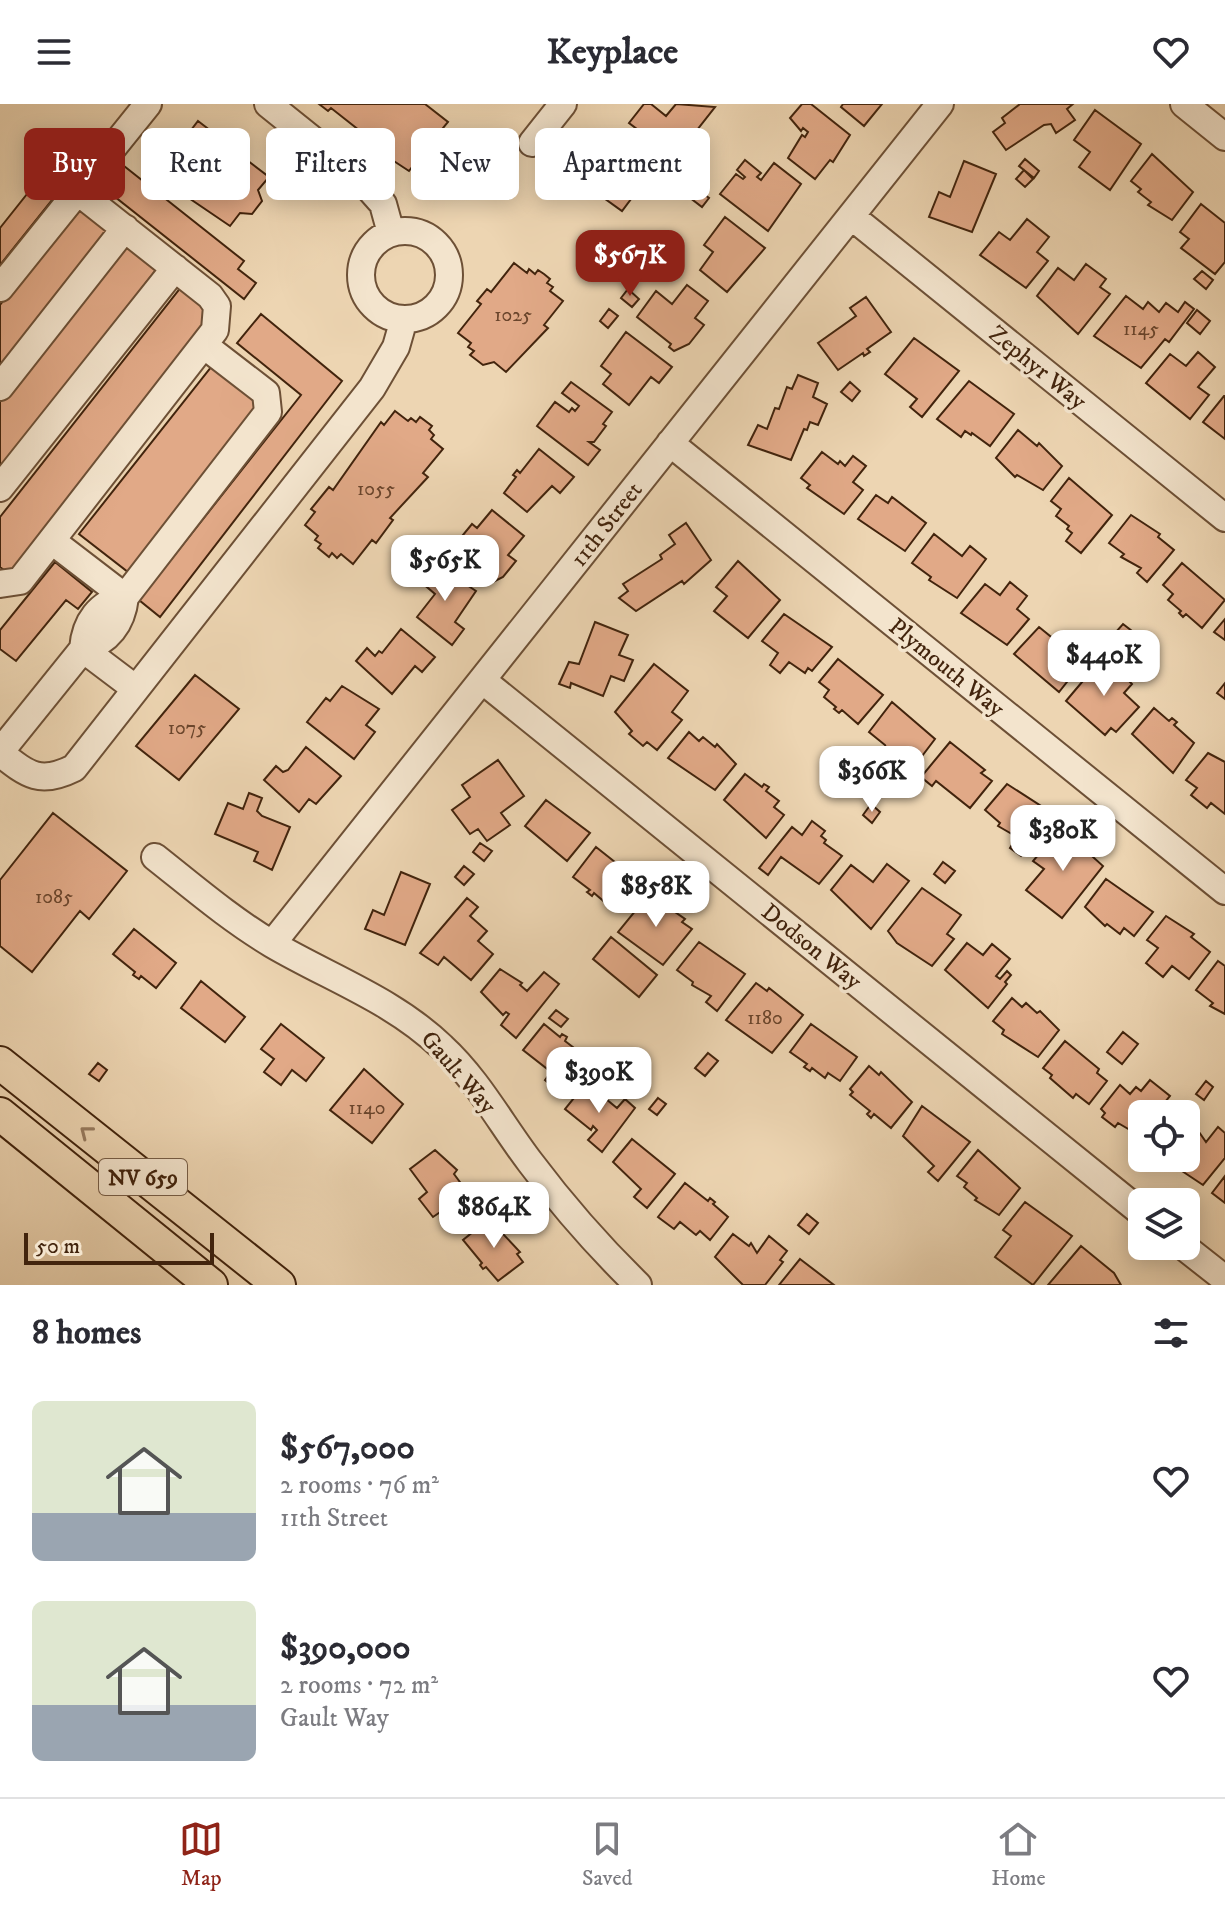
<!DOCTYPE html>
<meta charset="utf-8">
<style>
:root{--surface:#fff;--page:#f7f7f7;--text:#2b2b33;--muted:#7c7c81;--line:#e1e1e2;--accent:#8f2418}
body{margin:0;font-family:"IM FELL DW Pica",serif;background:var(--page);color:var(--text);height:100vh;display:flex;flex-direction:column;font-size:30px;white-space:nowrap}
*{box-sizing:border-box;margin:0}
p{font-size:26px;color:var(--muted)}
.icon{flex:none;width:44px;height:44px;fill:none;stroke:currentColor;stroke-width:2;stroke-linecap:round;stroke-linejoin:round}
.map{position:relative;height:1181px;overflow:hidden}
.side{display:flex;flex-direction:column;background:var(--surface);flex:1}
.side>*{flex:none}
.top-card{position:absolute;left:24px;top:24px;width:800px;height:72px;display:flex;gap:16px}
.controls{position:absolute;left:1128px;top:996px;display:grid;gap:16px}
.controls a{display:grid;place-items:center;width:72px;height:72px;border-radius:12px;background:var(--surface);box-shadow:0 4px 20px #0003;font-size:40px}
.scale{position:absolute;left:24px;bottom:20px;width:190px;box-sizing:border-box;padding-left:8px;border:4px solid #42240d;border-top:0;font-size:22px;line-height:28px;white-space:nowrap;color:#42240d;-webkit-text-stroke:6px #f3e4cd;paint-order:stroke}
.price{position:absolute;translate:-50% -68px;padding:0 18px;border-radius:16px;background:#fff;color:#222;font-size:26px;line-height:52px;filter:drop-shadow(0 2px 4px #0008)}
.price::after{content:'';position:absolute;left:50%;top:48px;width:24px;height:18px;margin-left:-12px;background:inherit;clip-path:polygon(0 0,100% 0,50% 100%)}
.price.on{background:var(--accent);color:#fff}
ul{padding:0;list-style:none}
li{display:flex;align-items:center;gap:24px;height:200px;padding:0 32px}
li span{display:grid;place-items:center;flex:none;width:224px;height:160px;border-radius:12px;color:#555}
li>.icon{margin-inline-start:auto}
span .icon{width:96px;height:96px;fill:#fffc;stroke-width:1}
li b{font-size:34px}
h2{display:flex;justify-content:space-between;align-items:center;height:96px;padding:0 32px;font-size:34px}
.pill{padding:0 28px;border-radius:12px;background:var(--surface);box-shadow:0 4px 20px #0003;font-size:28px;line-height:72px}
.pill.on{background:var(--accent);color:#fff}
header{display:flex;justify-content:space-between;align-items:center;height:104px;padding:0 32px;background:var(--surface);font-size:36px;font-weight:700}
.tabs{display:flex;justify-content:space-around;align-items:center;height:112px;border-top:2px solid var(--line);background:var(--surface);font-size:22px;color:var(--muted)}
.tabs a{display:grid;justify-items:center;gap:4px}
.tabs .on{color:var(--accent)}
.map>svg:first-child{display:block}
.building{fill:#e1a987;stroke:#42240d;stroke-width:2}
.lines{fill:none;stroke-linecap:round;stroke-linejoin:round}
.minor-casing{stroke:#6d5036;stroke-width:30}
.major-casing{stroke:#42240d;stroke-width:36}
.minor{stroke:#f3e4cd;stroke-width:26}
.major{stroke:#edd5b2;stroke-width:32}
.oneway{stroke:#987c60}
.labels{text-anchor:middle;stroke-width:7;stroke-linejoin:round;paint-order:stroke}
.number-label{font-size:20px;fill:#6a452c}
.shield{fill:#f3e4cd;stroke:#775e47;stroke-width:2}
.shield-label{font-size:22px;font-weight:bold;fill:#42240d}
.street-label{font-size:24px;fill:#42240d;stroke:#f3e4cd}
</style>
<header><svg class="icon" aria-label="menu" viewBox="0 0 24 24"><path d="M4 6h16M4 12h16M4 18h16"/></svg>Keyplace<svg class="icon" aria-label="heart" viewBox="0 0 24 24"><path d="M12 20l-8-8c-3-5 5-10 8-4 3-6 11-1 8 4z"/></svg></header>
<div class="map">
<svg width="1225" height="1181" viewBox="0 0 1225 1181">
<rect width="100%" height="100%" fill="#edd5b2"/>
<filter id="stains"><feTurbulence type="fractalNoise" baseFrequency=".0025" numOctaves="4"/><feColorMatrix values="0 0 0 0 .2 0 0 0 0 .09 0 0 0 0 .02 0 0 0 .5 -.17"/></filter>
<radialGradient id="worn" r=".72"><stop offset=".6" stop-color="#630" stop-opacity="0"/><stop offset="1" stop-color="#630" stop-opacity=".3"/></radialGradient>
<!-- building -->
<path class="building" d="M319 0H425L448 18 438 30 442 33 437 39 441 42 431 54 427 51 423 57 419 54 409 67 371 42 374 38 331 4 328 7Z
M644 0H651L666 12 676 0 715 3 682 45 660 28 653 37 629 19Z
M802 0H811L850 31 833 58 830 56 815 75 788 54 802 31 805 33 808 28 803 24 801 27 790 14Z
M843 0H882L864 22 841 3Z
M1073 0 1067 5 1075 16 1056 29 1051 20 1044 21 1006 46 993 28 1005 19 1002 14 1020 0Z
M1095 6 1141 40 1110 86 1079 63 1090 48 1074 36Z
M198 17 228 40 230 36 243 46 239 50 269 73 258 86 262 97 252 110 240 109 230 122 180 88 183 84 160 66 170 52 167 50 171 44 167 41 176 30 180 33 185 27 188 30Z
M78 26 96 41 0 161V124Z
M631 33 661 55 622 107 590 84Z
M1152 50 1193 88 1172 116 1148 101 1151 98 1138 88 1141 85 1131 77Z
M1025 55 1039 67 1034 74 1019 62Z
M745 56 761 69 757 73 761 76 774 59 801 80 768 127 720 90 736 70 743 75 745 73 737 66Z
M964 57 996 70 972 128 929 113 939 88 950 93Z
M119 58 244 157 238 165 256 179 244 195 100 81Z
M1024 66 1033 75 1025 83 1016 75Z
M696 84 709 94 702 103 689 93Z
M79 100 112 126 0 268V201Z
M1201 100 1225 119V158L1215 170 1181 144 1189 135 1180 128Z
M725 113 765 144 727 188 700 166 713 148 704 141Z
M1027 115 1049 133 1037 148 1048 157 1026 184 980 151 999 128 1010 136Z
M124 140 156 166 0 365V297Z
M514 159 527 169 529 165 535 170 538 166 544 170 550 175 547 179 553 183 550 187 563 197 544 221 548 224 506 268 494 258 483 261 470 251 474 247 468 243 471 239 458 229 481 200 477 197 487 185 491 188Z
M1086 160 1106 175 1100 183 1110 190 1078 230 1037 192 1058 164 1074 176Z
M1202 167 1213 176 1206 185 1194 175Z
M687 181 708 197 695 214 704 221 689 240 674 247 669 243 671 240 637 213 656 187 672 200Z
M182 182 215 208 9 470 0 463V413Z
M628 185 639 195 632 203 621 194Z
M1126 192 1143 205 1148 198 1159 208 1166 199 1178 208 1185 198 1194 205 1169 238 1165 235 1141 264 1094 232Z
M866 193 891 228 867 245 870 248 864 252 863 249 838 266 818 239 856 212 850 204Z
M609 205 618 212 608 224 600 217Z
M1197 206 1210 217 1200 230 1187 219Z
M261 210 342 277 160 513 139 496 301 291 237 239Z
M626 228 672 263 659 279 651 273 629 301 603 280 611 270 601 262Z
M914 234 959 267 922 313 910 303 917 295 885 270Z
M1198 248 1215 263 1198 283 1209 291 1190 315 1146 279 1170 250 1186 262Z
M212 262 261 301 128 468 79 430Z
M798 271 818 279 813 293 827 300 818 321 810 318 807 326 804 325 791 356 748 341 758 321 767 325 775 304 779 305 787 283 792 285Z
M969 277 1014 310 990 342 972 329 971 331 965 327 961 333 937 315Z
M571 278 612 308 603 320 606 322 594 338H589L600 346 588 361 537 322 555 298 569 308 572 304 575 307 579 302 562 289Z
M850 278 860 287 852 297 841 288Z
M1224 292H1225V335L1203 318Z
M395 307 408 317 411 314 416 318 420 313 432 322 429 326 434 331 431 335 443 345 423 369 428 373 390 414 393 416 376 439 372 436 353 460 341 450 337 454 332 449 329 453 318 444 321 440 315 436 318 432 305 421 315 408 311 405 329 383 333 386 381 318 384 321Z
M1018 326 1037 342 1039 339 1062 362 1043 386 1017 371 1015 373 996 354Z
M539 345 574 373 560 389 552 382 527 408 504 389 516 373 513 371 517 366 520 369Z
M822 348 838 360 840 357 845 362 853 352 866 362 853 378 863 386 844 410 807 384 810 381 801 374Z
M1069 374 1112 411 1081 449 1066 437 1072 429 1067 425 1069 422 1056 412 1061 405 1051 397Z
M876 391 888 399 892 393 926 419 905 447 858 415Z
M492 406 524 432 508 451 516 457 503 473 489 480 475 468 478 464 453 443 472 420 477 424Z
M1131 411 1160 430 1158 433 1174 446 1147 478 1137 469 1141 464 1121 453 1124 450 1109 439Z
M686 419 711 456 684 480 682 477 636 507 619 494 628 487 623 480 662 455 660 451 675 440 669 431Z
M934 430 962 452 970 442 986 455 957 494 929 476 931 473 912 459Z
M738 457 780 496 748 534 714 507 727 492 716 483Z
M55 458 92 488 78 505 66 496 16 557 0 545V526Z
M1182 459 1225 496 1202 524 1186 510 1183 513 1179 509 1181 507 1168 496 1173 490 1163 481Z
M435 460 476 487 455 518 464 525 452 541 417 513 435 490 421 478Z
M1010 478 1027 492 1017 505 1029 515 1007 541 961 509 985 480 1000 491Z
M784 510 832 543 812 567 808 564 805 569 789 558 780 569 770 561 778 549 762 537Z
M1225 515V536L1214 528Z
M595 518 628 531 619 551 633 556 624 577 611 572 603 592 571 579 570 584 559 580 569 558 579 560Z
M1123 520 1137 531 1121 549 1108 537Z
M1039 523 1055 536 1058 532 1063 536 1060 540 1073 550 1068 556 1078 564 1059 588 1014 550Z
M401 525 435 553 422 568 415 562 392 590 356 557 367 544 375 552 379 547 382 549Z
M1139 536 1145 540 1132 555 1127 550Z
M1104 552 1132 580 1124 589 1139 603 1116 628 1111 624 1105 631 1066 597Z
M838 555 883 591 858 620 842 606 839 609 834 605 836 603 824 593 829 586 819 578Z
M654 560 688 587 672 608 682 616 657 646 647 638 643 642 629 630 632 627 615 608Z
M195 571 239 605 179 676 136 642Z
M1225 579V595L1217 589Z
M342 582 379 605 366 621 375 628 354 655 307 618 326 594 330 597Z
M892 598 935 635 916 660 905 652 897 666 882 654 887 646 885 641 869 628Z
M1154 604 1169 617 1172 614 1177 618 1174 621 1194 639 1173 669 1132 630Z
M689 628 699 637 703 633 715 643 717 640 736 660 715 686 668 654Z
M950 638 985 666 981 669 992 677 970 704 936 677 932 682 921 673Z
M306 643 341 672 316 700 309 695 299 708 264 676 276 662 283 668 288 666Z
M1208 649 1225 658V710L1211 699 1207 704 1191 691 1197 684 1186 676Z
M498 656 524 692 501 709 510 721 487 737 478 725 470 730 452 706 470 693 462 681Z
M745 670 762 683 764 680 769 683 766 687 779 697 774 703 784 711 766 734 724 696Z
M1007 680 1055 711 1021 752 1010 744 1017 733 998 722 1000 719 985 706Z
M249 689 262 694 257 707 262 712 290 723 272 766 254 757 258 748 215 730 228 699 243 705Z
M546 696 590 729 567 757 525 722Z
M871 700 880 708 872 719 863 711Z
M53 709 127 767 89 815 80 807 32 868 0 842V776Z
M812 717 825 727 821 732 826 736 824 739 842 752 819 780 781 753 768 771 759 764 792 723 802 731Z
M1061 724 1103 762 1062 814 1026 786 1044 765 1033 757Z
M480 739 492 747 484 757 473 748Z
M596 743 640 778 622 801 612 794 607 800 594 789 592 792 587 788 590 786 573 773Z
M943 758 955 767 945 779 934 770Z
M887 760 909 777 871 825 831 786 851 761 873 778Z
M464 762 474 770 464 781 455 773Z
M401 768 430 780 405 841 365 825 373 806 384 811Z
M1106 775 1153 808 1134 832 1124 824 1120 830 1107 820 1105 822 1085 803Z
M922 784 961 811 947 830 954 835 932 862 897 839 888 827Z
M649 790 685 815 682 818 692 825 663 861 618 828Z
M467 794 478 803 470 812 487 827 478 837 493 850 471 876 444 853 438 861 420 849Z
M1166 812 1194 830 1191 833 1210 848 1189 875 1172 862 1163 873 1146 859 1158 844 1147 836Z
M134 825 176 859 156 884 141 872 139 875 133 871 135 868 113 850Z
M611 833 657 871 639 893 593 855Z
M699 838 745 870 717 907 706 898 711 892 692 881 693 878 677 866Z
M967 839 983 851 992 840 1010 855 996 872 1000 875 1007 867 1011 871 1005 878 1007 880 988 904 945 866Z
M1218 857 1225 862V910L1210 902 1213 899 1196 886Z
M500 865 522 879 520 881 527 887 544 868 559 880 516 934 501 921 509 910 506 908 503 911 481 888Z
M201 877 245 913 225 938 181 904Z
M756 879 767 887 769 884 803 911 772 949 726 916Z
M1012 894 1022 903 1026 899 1037 909 1040 907 1059 926 1038 953 1002 930 1004 926 993 917Z
M556 906 568 915 561 923 549 914Z
M281 920 324 954 306 977 292 966 281 981 264 968 274 955 261 945Z
M544 920 560 933 562 930 567 933 565 937 587 954 560 989 545 976 551 968 523 946Z
M811 920 857 953 840 977 828 969 825 974 812 964 810 967 804 963 807 960 790 948Z
M1123 928 1138 940 1122 960 1107 948Z
M1065 937 1099 965 1097 969 1107 977 1089 1000 1076 990 1073 994 1050 974 1052 971 1043 964Z
M708 949 718 957 705 972 695 964Z
M98 959 107 966 99 977 89 970Z
M869 962 879 971 881 968 912 998 891 1024 874 1010 871 1014 867 1010 870 1007 850 991 853 988 850 985Z
M364 965 403 1000 372 1039 330 1006Z
M1150 976 1170 992 1161 1003 1170 1010H1142V1033L1118 1019 1115 1023 1102 1013 1105 1009 1101 1005 1120 981 1130 990 1136 983 1141 987Z
M1206 977 1213 983 1204 996 1196 990Z
M586 979 602 992 605 988 608 991 606 995 617 1004 625 995 635 1004 602 1048 588 1036 597 1026 593 1022 591 1026 565 1005Z
M658 994 666 1000 657 1011 649 1005Z
M922 1002 970 1038 938 1077 928 1068 934 1062 903 1032Z
M1186 1022 1197 1031 1199 1028 1206 1038 1218 1023 1225 1029V1054L1203 1081 1176 1063 1178 1060 1170 1054H1186Z
M632 1035 675 1070 647 1104 634 1093 641 1085 613 1058Z
M435 1046 457 1066 454 1070 468 1089 433 1113 419 1095 427 1088 410 1065Z
M978 1046 1020 1084 999 1111 975 1096 977 1094 964 1083 967 1079 957 1072Z
M1225 1072V1099L1212 1089Z
M685 1079 708 1097 710 1094 715 1098 713 1100 728 1113 710 1136 700 1127 696 1131 680 1118 674 1125 658 1113Z
M1025 1098 1072 1132 1033 1181 995 1153 1011 1132 1003 1126Z
M807 1110 818 1119 809 1130 798 1121Z
M489 1115 520 1148 517 1150 523 1158 498 1177 486 1163 483 1165 480 1161 482 1159 463 1136Z
M733 1130 749 1142 751 1139 757 1149 769 1132 787 1147 780 1156 783 1158 765 1181H743L715 1153Z
M1081 1142 1114 1169 1121 1181H1048Z
M800 1155 834 1181H779Z"/>
<g class="lines">
<!-- minor casing -->
<g class="minor-casing">
<path id="minor" d="M268 0 360 74 383 100 391 129
M1184 0 1225 33
M532 39 563 0
M851 112 1225 414
M361 171a44 44 0 1 1 88 0a44 44 0 1 1-88 0Z
M0 184 148 0
M0 283 125 124
M670 339 1225 787
M0 384 175 164
M52 437 125 493 268 308 266 289 205 242
M0 480 20 477 215 226 217 202 210 192 77 87
M125 493C122 520 108 538 83 545 85 518 99 499 125 493Z
M482 576 1142 1109
M0 648 83 545 136 585
M0 649C28 671 40 681 74 664L372 284 396 243 404 215
M155 753C193 783 230 815 272 840 330 874 393 896 442 943 478 976 501 1020 530 1058 563 1102 599 1143 638 1181
M272 840 940 0
M1183 1142 1225 1175"/>
</g>
<!-- major casing -->
<g class="major-casing">
<path id="major" d="M0 959 279 1181
M0 1010 211 1181"/>
</g>
<!-- minor -->
<use href="#minor" class="minor"/>
<!-- major -->
<use href="#major" class="major"/>
</g>
<!-- one-way arrows -->
<defs><path id="oneway-chevron" d="M-2-3.5L2.5 0L-2 3.5" fill="none" stroke-width="1.6" stroke-linecap="round" stroke-linejoin="round" transform="scale(2)"/></defs>
<use class="oneway" href="#oneway-chevron" transform="translate(86 1028) rotate(-142)"/>
<g class="labels">
<!-- number labels -->
<g class="number-label">
<text x="513" y="217">1025</text>
<text x="1141" y="231">1145</text>
<text x="376" y="391">1055</text>
<text x="187" y="630">1075</text>
<text x="54" y="799">1085</text>
<text x="765" y="920">1180</text>
<text x="367" y="1010">1140</text>
</g>
<!-- shield labels -->
<rect class="shield" x="99" y="1055" width="88" height="36" rx="6"/>
<g class="shield-label">
<text x="143" y="1081">NV 659</text>
</g>
<!-- street labels -->
<g class="street-label">
<text transform="translate(1038 263) rotate(39)" y="8">Zephyr Way</text>
<text transform="translate(606 420) rotate(-52)" y="8">11th Street</text>
<text transform="translate(947 563) rotate(39)" y="8">Plymouth Way</text>
<text transform="translate(812 842) rotate(39)" y="8">Dodson Way</text>
<text transform="translate(459 968) rotate(49)" y="8">Gault Way</text>
</g>
</g>
<rect width="100%" height="100%" filter="url(#stains)"/>
<rect width="100%" height="100%" fill="url(#worn)"/>
</svg>
<div class="controls">
<a><svg class="icon" aria-label="locate" viewBox="0 0 24 24"><circle cx="12" cy="12" r="6"/><path d="M12 2v4M12 18v4M2 12h4M18 12h4"/></svg></a>
<a><svg class="icon" aria-label="layers" viewBox="0 0 24 24"><path d="M12 4l9 5-9 5-9-5zM3 14l9 5 9-5"/></svg></a>
</div>
<div class="scale">50 m</div>
<b class="price on" style="left:630px;top:194px">$567K</b>
<b class="price" style="left:445px;top:499px">$565K</b>
<b class="price" style="left:1104px;top:594px">$440K</b>
<b class="price" style="left:872px;top:710px">$366K</b>
<b class="price" style="left:1063px;top:769px">$380K</b>
<b class="price" style="left:656px;top:825px">$858K</b>
<b class="price" style="left:599px;top:1011px">$390K</b>
<b class="price" style="left:494px;top:1146px">$864K</b>
<div class="top-card">
<a class="pill on">Buy</a>
<a class="pill">Rent</a>
<a class="pill">Filters</a>
<a class="pill">New</a>
<a class="pill">Apartment</a>
</div>
</div>
<section class="side">
<h2>8 homes<svg class="icon" aria-label="filters" viewBox="0 0 24 24"><path d="M4 7h16M4 17h16"/><circle cx="9" cy="7" r="2"/><circle cx="15" cy="17" r="2"/></svg></h2>
<ul>
<li><span style="background:linear-gradient(#dfe7d0 70%,#9aa5b1 0)"><svg class="icon" aria-label="home" viewBox="0 0 24 24"><path d="M3 11l9-7 9 7M6 9v11h12V9"/></svg></span><div><b>$567,000</b><p>2 rooms · 76 m²</p><p>11th Street</p></div><svg class="icon" aria-label="heart" viewBox="0 0 24 24"><path d="M12 20l-8-8c-3-5 5-10 8-4 3-6 11-1 8 4z"/></svg></li>
<li><span style="background:linear-gradient(#dfe7d0 65%,#9aa5b1 0)"><svg class="icon" aria-label="home" viewBox="0 0 24 24"><path d="M3 11l9-7 9 7M6 9v11h12V9"/></svg></span><div><b>$390,000</b><p>2 rooms · 72 m²</p><p>Gault Way</p></div><svg class="icon" aria-label="heart" viewBox="0 0 24 24"><path d="M12 20l-8-8c-3-5 5-10 8-4 3-6 11-1 8 4z"/></svg></li>
</ul>
</section>
<nav class="tabs">
<a class="on"><svg class="icon" aria-label="map" viewBox="0 0 24 24"><path d="M3 6l6-2 6 2 6-2v14l-6 2-6-2-6 2zM9 4v14M15 6v14"/></svg>Map</a>
<a><svg class="icon" aria-label="saved" viewBox="0 0 24 24"><path d="M7 4h10v16l-5-4-5 4z"/></svg>Saved</a>
<a><svg class="icon" aria-label="home" viewBox="0 0 24 24"><path d="M3 11l9-7 9 7M6 9v11h12V9"/></svg>Home</a>
</nav>
